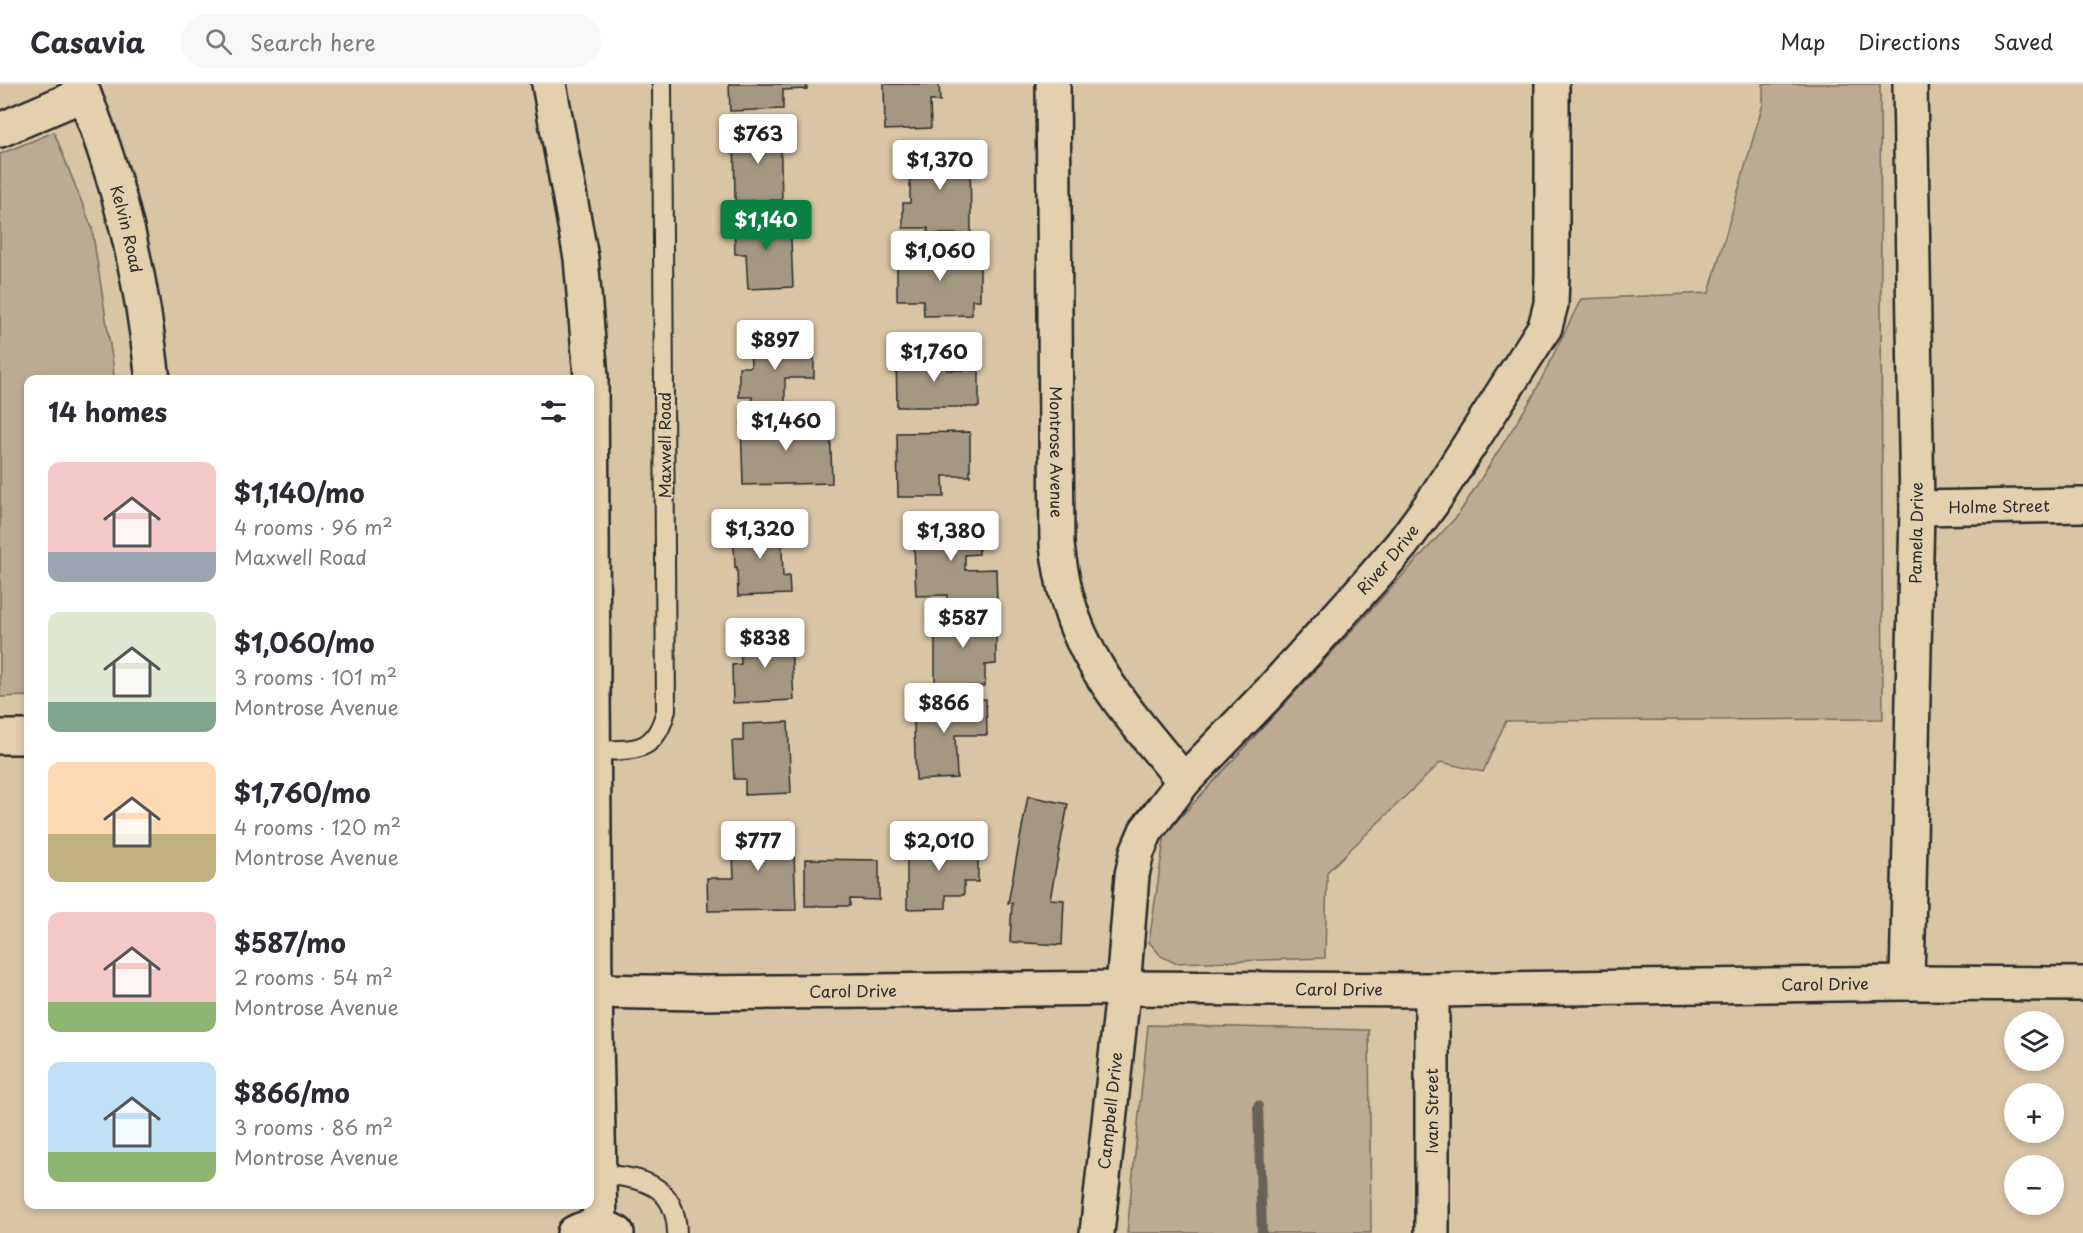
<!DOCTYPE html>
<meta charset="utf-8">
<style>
:root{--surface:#fff;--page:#f7f7f7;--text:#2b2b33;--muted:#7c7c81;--line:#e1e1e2;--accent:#0b8043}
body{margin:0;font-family:"Playpen Sans",sans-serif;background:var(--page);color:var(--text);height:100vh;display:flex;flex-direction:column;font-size:22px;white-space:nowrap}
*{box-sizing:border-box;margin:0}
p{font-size:20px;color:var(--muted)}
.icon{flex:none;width:33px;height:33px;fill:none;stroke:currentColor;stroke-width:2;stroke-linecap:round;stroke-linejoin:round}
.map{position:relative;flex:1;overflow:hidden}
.details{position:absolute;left:24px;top:291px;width:570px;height:834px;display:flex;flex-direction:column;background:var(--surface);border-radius:12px;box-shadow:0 3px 9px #0003}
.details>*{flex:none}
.tools{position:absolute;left:2004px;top:927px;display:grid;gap:12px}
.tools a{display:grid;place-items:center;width:60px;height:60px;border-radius:50%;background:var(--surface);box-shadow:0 3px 9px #0003;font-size:30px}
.price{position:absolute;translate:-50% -51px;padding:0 14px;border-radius:6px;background:#fff;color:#222;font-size:20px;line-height:39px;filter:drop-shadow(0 2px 3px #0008)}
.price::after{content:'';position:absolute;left:50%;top:36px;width:18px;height:14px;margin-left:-9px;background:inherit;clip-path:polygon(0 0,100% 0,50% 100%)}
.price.current{background:var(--accent);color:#fff}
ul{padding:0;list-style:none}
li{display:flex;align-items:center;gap:18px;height:150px;padding:0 24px}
li span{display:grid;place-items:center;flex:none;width:168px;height:120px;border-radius:12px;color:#555}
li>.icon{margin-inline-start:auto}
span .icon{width:72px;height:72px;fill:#fffc;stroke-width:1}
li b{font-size:26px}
h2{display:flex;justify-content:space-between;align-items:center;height:72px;padding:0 24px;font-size:26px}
header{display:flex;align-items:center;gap:36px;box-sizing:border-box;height:84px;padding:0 30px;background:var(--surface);border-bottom:2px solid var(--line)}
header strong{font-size:28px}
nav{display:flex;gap:33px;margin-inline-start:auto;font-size:21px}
.search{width:420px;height:54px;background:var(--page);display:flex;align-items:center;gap:15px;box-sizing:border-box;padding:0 21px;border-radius:33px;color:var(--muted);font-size:22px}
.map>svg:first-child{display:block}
.green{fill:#bcab92;stroke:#746b5e;stroke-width:1.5}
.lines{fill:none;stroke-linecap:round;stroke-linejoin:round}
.stream{stroke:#686257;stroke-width:10}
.building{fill:#a59882;stroke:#2b2b2b;stroke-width:1.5}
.lane-casing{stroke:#2b2b2b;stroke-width:22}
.street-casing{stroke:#2b2b2b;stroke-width:38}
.secondary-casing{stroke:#2b2b2b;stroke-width:38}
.lane{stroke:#e4cfae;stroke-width:18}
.street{stroke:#e4cfae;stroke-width:33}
.secondary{stroke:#e4cfae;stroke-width:33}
.labels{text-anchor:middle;stroke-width:4.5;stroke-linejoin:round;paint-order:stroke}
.street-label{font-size:16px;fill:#2b2b2b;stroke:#e4cfae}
</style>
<header>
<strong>Casavia</strong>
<div class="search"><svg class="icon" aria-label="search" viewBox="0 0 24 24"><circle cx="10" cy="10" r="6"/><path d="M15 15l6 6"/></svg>Search here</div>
<nav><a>Map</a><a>Directions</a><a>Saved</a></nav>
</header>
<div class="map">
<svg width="2083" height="1149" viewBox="0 0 2083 1149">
<rect width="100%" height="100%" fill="#d9c5a6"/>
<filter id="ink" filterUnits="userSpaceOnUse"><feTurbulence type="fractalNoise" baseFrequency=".0167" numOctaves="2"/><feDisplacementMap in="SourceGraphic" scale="12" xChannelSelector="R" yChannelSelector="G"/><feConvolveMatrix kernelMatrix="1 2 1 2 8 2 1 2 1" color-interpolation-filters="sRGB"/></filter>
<g filter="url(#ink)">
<!-- green -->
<path class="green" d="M1763 0H1880L1883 635 1506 637 1483 688 1441 678 1327 788 1325 874 1175 879 1161 872 1149 858 1165 750 1458 431 1532 314 1581 215 1709 209 1763 20Z
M54 48 92 144 113 280 114 295 28 296V612L0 613V70Z
M1148 941 1369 946 1371 1149H1127Z"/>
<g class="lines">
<!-- stream -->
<path class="stream" d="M1258 1022 1262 1149"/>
</g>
<!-- building -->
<path class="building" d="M729 0H807V5L783 6V25L730 27Z
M884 0H939L940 17H930L931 44 885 46Z
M780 44 782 116 735 117 734 45Z
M910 64H970L971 150H928V144H903V119H910Z
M790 132 793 203 748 205 746 170H735L734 134Z
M967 163V182H980V216H972V231L924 232 923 216H897V173H938V164Z
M814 255V294H785V328L752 329V313H739V283H751L750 256Z
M896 269H947V286H979V323H897Z
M830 336 832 399 743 401 741 338Z
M970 348V392H943L944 413H898L897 349Z
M978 434 979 470 965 471V486L996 485 997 520 947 521V511L916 512 913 436Z
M781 439 783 493 789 492 790 510 738 512 737 483 735 484 733 441Z
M935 529H985V540H996V580L985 581V602H935Z
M790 544 794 616 733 619 732 581 741 580 740 562 758 561 757 546Z
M986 615 987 651H955L957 694 916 696 913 617Z
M788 638 791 709 745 711V695H734L732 657H743V640Z
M1028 712 1068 720 1050 815 1064 816 1062 861 1010 858 1012 819H1008Z
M793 741 796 826 708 827 707 794H734L732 743Z
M978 757V798H964V811H946V824L907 825V758Z
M805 775 879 776V816L850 815V822H805Z"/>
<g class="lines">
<!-- lane casing -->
<g class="lane-casing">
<path id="lane" d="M592 667C632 665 655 672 666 626L662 0
M600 1090C641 1094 676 1099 677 1149"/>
</g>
<!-- street casing -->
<g class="street-casing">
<g id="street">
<path id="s1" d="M79 0C89 21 97 43 104 65 130 140 144 217 153 296"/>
<path id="s2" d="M1053 0 1057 461C1061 493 1068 526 1082 555 1106 607 1148 653 1184 697"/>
<path d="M0 46 84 10"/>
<path id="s3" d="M1917 424 2083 421"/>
<path d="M0 653H28"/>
<path id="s4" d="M1907 899 1917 424 1910 0"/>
<path id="s5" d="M595 907 698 909 1123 904 1432 906 1907 899 2083 900"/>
<path id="s6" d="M1097 1149 1122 917 1132 791 1137 768 1146 747 1184 697 1269 609 1371 496 1402 460 1432 419 1545 243 1551 220 1552 191V0"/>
<path d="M1432 1149V906"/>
</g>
</g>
<!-- secondary casing -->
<g class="secondary-casing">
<path id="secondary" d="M549 0 581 174 591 293 595 907 600 1143
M574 1149C588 1141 603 1141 617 1149"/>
</g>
<!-- lane -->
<use href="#lane" class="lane"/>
<!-- street -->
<use href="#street" class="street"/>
<!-- secondary -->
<use href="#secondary" class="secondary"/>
</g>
</g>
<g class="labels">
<!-- street labels -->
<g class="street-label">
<text dy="6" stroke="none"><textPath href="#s1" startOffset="153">Kelvin Road</textPath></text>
<text transform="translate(665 361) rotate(-90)" y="6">Maxwell Road</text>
<text dy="6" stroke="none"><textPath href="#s2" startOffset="368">Montrose Avenue</textPath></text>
<text dy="6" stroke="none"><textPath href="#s3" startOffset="82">Holme Street</textPath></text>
<text dy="6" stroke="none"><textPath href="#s4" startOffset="450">Pamela Drive</textPath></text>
<text dy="6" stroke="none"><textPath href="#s6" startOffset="770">River Drive</textPath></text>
<text dy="6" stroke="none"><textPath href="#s5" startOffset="1230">Carol Drive</textPath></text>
<text dy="6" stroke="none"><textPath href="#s5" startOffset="744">Carol Drive</textPath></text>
<text dy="6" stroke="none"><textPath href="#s5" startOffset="258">Carol Drive</textPath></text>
<text dy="6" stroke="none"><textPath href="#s6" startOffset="123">Campbell Drive</textPath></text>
<text transform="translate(1432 1027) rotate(-90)" y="6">Ivan Street</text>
</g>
</g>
</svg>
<div class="tools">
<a><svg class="icon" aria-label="layers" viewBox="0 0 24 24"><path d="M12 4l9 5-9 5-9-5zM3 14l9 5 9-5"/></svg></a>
<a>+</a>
<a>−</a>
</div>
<b class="price" style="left:758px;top:81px">$763</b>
<b class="price" style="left:940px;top:107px">$1,370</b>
<b class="price current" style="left:766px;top:167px">$1,140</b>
<b class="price" style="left:940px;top:198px">$1,060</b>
<b class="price" style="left:775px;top:287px">$897</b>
<b class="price" style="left:934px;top:299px">$1,760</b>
<b class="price" style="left:786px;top:368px">$1,460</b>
<b class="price" style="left:760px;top:476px">$1,320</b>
<b class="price" style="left:951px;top:478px">$1,380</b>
<b class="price" style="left:963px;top:565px">$587</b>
<b class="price" style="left:765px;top:585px">$838</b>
<b class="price" style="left:944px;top:650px">$866</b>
<b class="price" style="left:758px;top:788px">$777</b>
<b class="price" style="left:939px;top:788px">$2,010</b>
<section class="details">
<h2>14 homes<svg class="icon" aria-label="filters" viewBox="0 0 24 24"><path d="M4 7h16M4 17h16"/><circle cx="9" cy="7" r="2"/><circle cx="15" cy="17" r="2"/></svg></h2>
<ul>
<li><span style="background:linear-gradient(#f6c9c9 75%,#9aa5b1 0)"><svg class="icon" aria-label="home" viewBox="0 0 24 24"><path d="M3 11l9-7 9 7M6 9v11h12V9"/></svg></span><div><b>$1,140/mo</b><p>4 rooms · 96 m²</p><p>Maxwell Road</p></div></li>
<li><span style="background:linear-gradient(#dfe7d0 75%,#7fa58c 0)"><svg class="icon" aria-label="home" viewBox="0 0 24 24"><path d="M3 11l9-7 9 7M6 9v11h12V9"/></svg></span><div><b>$1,060/mo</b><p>3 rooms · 101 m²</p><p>Montrose Avenue</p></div></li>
<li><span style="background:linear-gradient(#ffd9b3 60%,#c2b280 0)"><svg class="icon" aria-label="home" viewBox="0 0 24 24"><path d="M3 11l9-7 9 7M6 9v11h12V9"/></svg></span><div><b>$1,760/mo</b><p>4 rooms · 120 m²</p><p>Montrose Avenue</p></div></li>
<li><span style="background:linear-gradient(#f6c9c9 75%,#8fb573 0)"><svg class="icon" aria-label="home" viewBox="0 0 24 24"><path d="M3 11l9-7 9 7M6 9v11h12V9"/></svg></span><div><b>$587/mo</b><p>2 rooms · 54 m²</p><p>Montrose Avenue</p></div></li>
<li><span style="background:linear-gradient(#bfe0f5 75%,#8fb573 0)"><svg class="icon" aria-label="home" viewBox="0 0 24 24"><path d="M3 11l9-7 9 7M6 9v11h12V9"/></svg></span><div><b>$866/mo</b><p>3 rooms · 86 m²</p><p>Montrose Avenue</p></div></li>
</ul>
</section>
</div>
